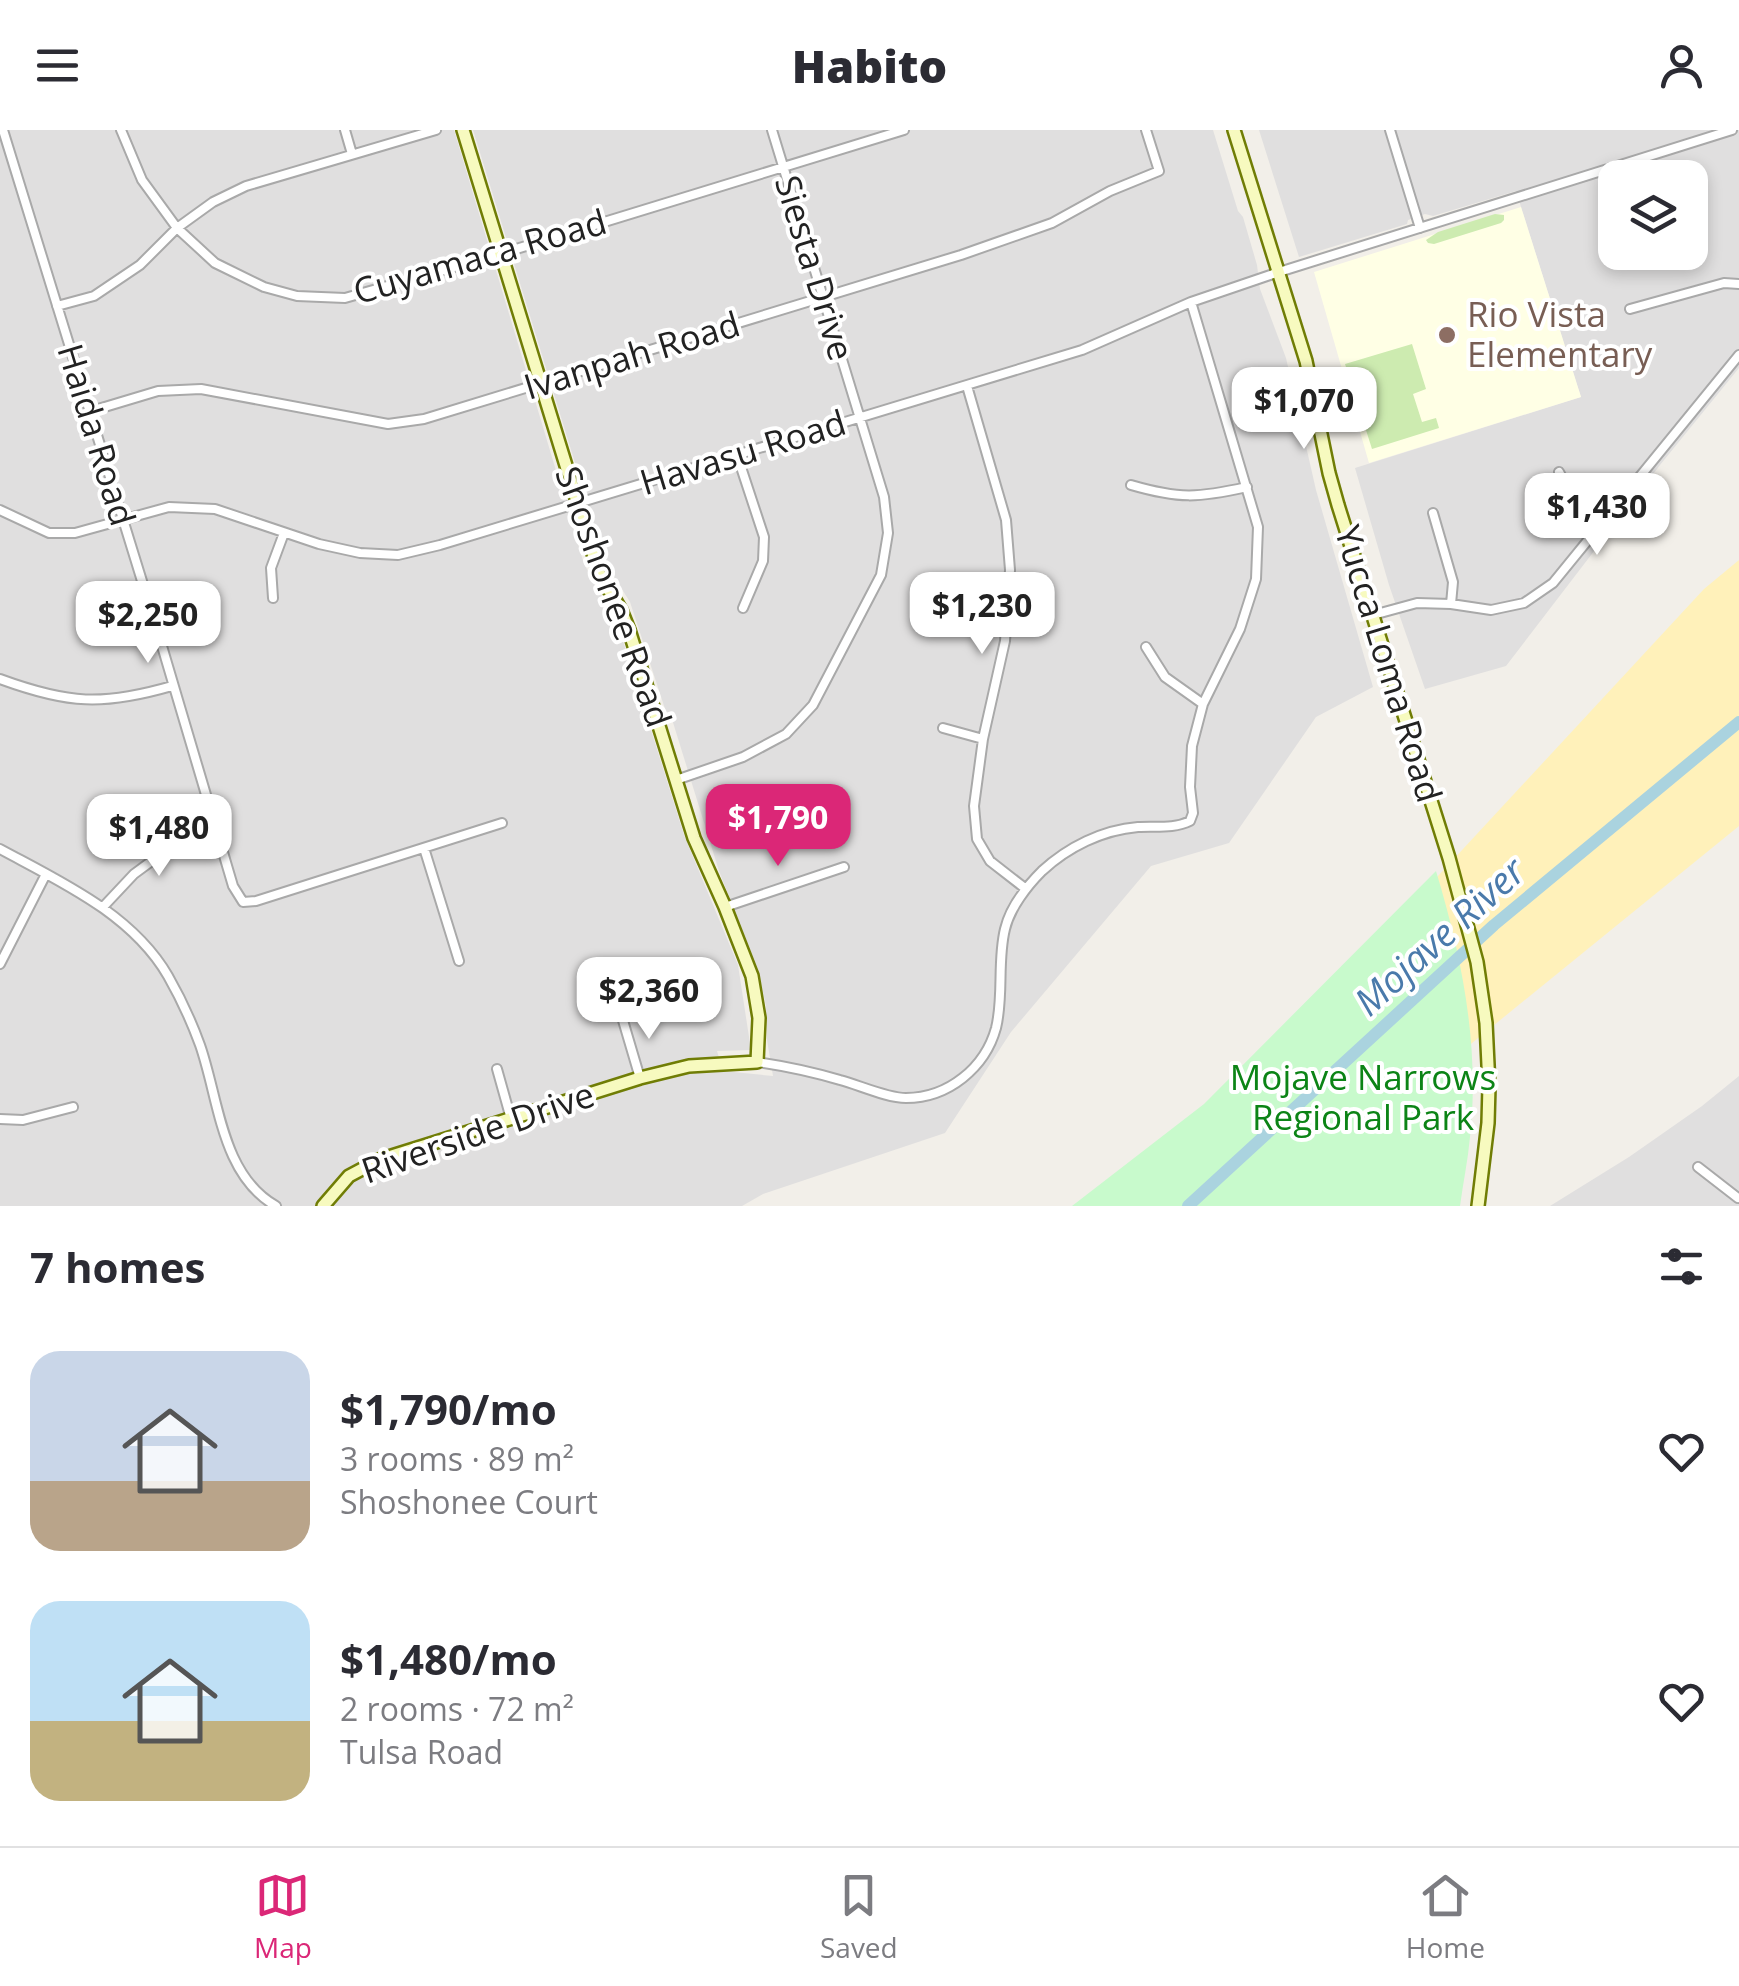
<!DOCTYPE html>
<meta charset="utf-8">
<style>
:root{--surface:#fff;--page:#f2f2f3;--text:#2b2b33;--muted:#7c7c81;--line:#e1e1e2;--accent:#db2777}
body{margin:0;font-family:"Open Sans",sans-serif;background:var(--page);color:var(--text);height:100vh;display:flex;flex-direction:column;font-size:38px;white-space:nowrap}
*{box-sizing:border-box;margin:0}
p{font-size:32px;color:var(--muted)}
.icon{flex:none;width:55px;height:55px;fill:none;stroke:currentColor;stroke-width:2;stroke-linecap:round;stroke-linejoin:round}
.map{position:relative;height:1076px;overflow:hidden}
.drawer{display:flex;flex-direction:column;background:var(--surface);flex:1}
.drawer>*{flex:none}
.buttons{position:absolute;left:1598px;top:30px;display:grid;gap:20px}
.buttons a{display:grid;place-items:center;width:110px;height:110px;border-radius:20px;background:var(--surface);box-shadow:0 5px 15px #0003;font-size:50px}
.price{position:absolute;translate:-50% -85px;padding:0 22px;border-radius:20px;background:#fff;color:#222;font-size:32px;line-height:65px;filter:drop-shadow(0 2px 5px #0008)}
.price::after{content:'';position:absolute;left:50%;top:60px;width:30px;height:22px;margin-left:-15px;background:inherit;clip-path:polygon(0 0,100% 0,50% 100%)}
.price.active{background:var(--accent);color:#fff}
ul{padding:0;list-style:none}
li{display:flex;align-items:center;gap:30px;height:250px;padding:0 30px}
li span{display:grid;place-items:center;flex:none;width:280px;height:200px;border-radius:30px;color:#555}
li>.icon{margin-inline-start:auto}
span .icon{width:120px;height:120px;fill:#fffc;stroke-width:1}
li b{font-size:42px}
h2{display:flex;justify-content:space-between;align-items:center;height:120px;padding:0 30px;font-size:42px}
header{display:flex;justify-content:space-between;align-items:center;height:130px;padding:0 30px;background:var(--surface);font-size:45px;font-weight:800}
.dock{display:flex;justify-content:space-around;align-items:center;height:140px;border-top:2px solid var(--line);background:var(--surface);font-size:28px;color:var(--muted)}
.dock a{display:grid;justify-items:center;gap:5px}
.dock .active{color:var(--accent)}
.map>svg:first-child{display:block}
.residential{fill:#e0dfdf;fill-rule:evenodd}
.education{fill:#ffffe5}
.grass{fill:#cdebb0}
.sand{fill:#fff1ba}
.park{fill:#c8facc}
.lines{fill:none;stroke-linecap:round;stroke-linejoin:round}
.river{stroke:#aad3df;stroke-width:12}
.street-casing{stroke:#a9a9a9;stroke-width:12}
.secondary-casing{stroke:#707d05;stroke-width:16}
.street{stroke:#fff;stroke-width:8}
.secondary{stroke:#f7fabf;stroke-width:11}
.education-dot{fill:#8d6e63;stroke:#fff;stroke-width:4}
.labels{text-anchor:middle;stroke-width:8;stroke-linejoin:round;paint-order:stroke}
.street-label{font-size:35px;fill:#222;stroke:#fff}
.education-label{font-size:35px;fill:#785e54;stroke:#fff;text-anchor:start}
.park-label{font-size:35px;fill:#0c8416;stroke:#fff}
.water-label{font-size:38px;font-style:italic;fill:#4a7aab;stroke:#fff}
</style>
<header><svg class="icon" aria-label="menu" viewBox="0 0 24 24"><path d="M4 6h16M4 12h16M4 18h16"/></svg>Habito<svg class="icon" aria-label="person" viewBox="0 0 24 24"><circle cx="12" cy="8" r="4"/><path d="M4 21q1-7 8-7t8 7"/></svg></header>
<div class="map">
<svg width="1739" height="1076" viewBox="0 0 1739 1076">
<rect width="100%" height="100%" fill="#f2efe9"/>
<!-- residential -->
<path class="residential" d="M0 0H454L584 434 618 495 684 705 738 835 751 920 717 921 723 941 773 946 767 910 766 876 758 839 719 741 671 586 666 582 630 472 606 434 473 0H1213L1238 81 1243 87 1257 135 1260 159 1286 228 1316 360 1373 557 1316 587 1229 713 1151 736 1011 902 945 1003 763 1064 742 1076H0Z
M1259 0H1739V238L1660 335 1506 536 1425 559 1389 455 1355 338 1581 267 1516 61 1433 86 1425 84 1408 90 1407 94 1299 127ZM1615 48H1690V122H1615Z
M1739 946V1076H1550L1629 1027 1702 976Z"/>
<!-- education -->
<path class="education" d="M1521 77 1581 267 1369 333 1314 142Z"/>
<!-- grass -->
<path class="grass" d="M1495 84 1504 85V90L1501 93 1434 114 1428 113 1426 110 1438 102Z
M1412 214 1426 259 1413 264 1422 292 1436 288 1439 298 1372 319 1345 234Z"/>
<!-- sand -->
<path class="sand" d="M1739 430V696L1472 913 1312 1076 1211 991 1704 459Z"/>
<!-- park -->
<path class="park" d="M1436 741C1462 827 1480 917 1470 1007 1468 1030 1463 1053 1460 1076H1072L1204 974Z"/>
<g class="lines">
<!-- river -->
<path class="river" d="M1188 1076 1494 795 1739 592"/>
<!-- street casing -->
<g class="street-casing">
<path id="street" d="M3 0 162 516 233 756 243 772 256 771 502 693
M121 0 142 50 177 98 215 133 264 157 297 166 345 168 500 124 904 0
M345 0 352 24
M1390 0 1420 98
M57 176 94 166 140 135 177 98 213 72 246 56 436 0
M1630 179 1724 153 1739 154
M967 256 1006 390 1010 440 1005 511 983 609 974 676 977 709 990 731 1026 759
M88 282 158 261 201 259 388 294 424 289 961 125 1052 93 1110 61 1159 41 1146 0
M737 325 764 407 763 431 743 478
M1559 342 1571 364 1601 394
M1131 355C1179 369 1198 368 1247 357
M0 380 49 403H75L169 377 215 379 319 414 360 423 398 425 440 415 1082 220 1191 172 1279 142 1732 0
M1433 383 1453 452 1451 474
M273 468 271 438 284 403
M1373 485 1417 473 1451 474 1491 480 1524 473 1553 453 1739 225
M1146 517 1165 547 1203 574
M0 549C68 574 103 576 172 556
M943 598 983 609
M676 650 743 627 786 604 813 575 881 445 888 403 884 367 772 0
M424 718 459 831
M0 719C61 752 132 784 168 846 180 867 192 893 200 915 219 969 221 1045 276 1076
M103 777 134 744 172 716 204 704
M725 777 844 737
M0 834 46 744
M622 887 640 948
M757 932C785 936 813 942 840 950 859 955 887 968 906 968 948 968 985 938 996 898 1004 866 997 831 1005 799 1010 778 1027 756 1042 741 1068 717 1102 700 1138 697 1156 696 1174 699 1190 691L1193 683 1190 657 1192 616 1203 574 1240 499 1256 449 1258 397 1191 172
M497 939 511 989
M0 989 23 990 73 977
M1698 1037 1738 1068"/>
</g>
<!-- secondary casing -->
<g class="secondary-casing">
<path id="secondary" d="M1234 0 1306 231 1329 343 1338 375 1449 728 1477 832 1486 893 1489 956 1488 993 1478 1076
M323 1076 349 1046 379 1030 640 948 689 936 757 932 759 888 752 846 725 777 694 708 629 500 621 480 599 443 463 0"/>
</g>
<!-- street -->
<use href="#street" class="street"/>
<!-- secondary -->
<use href="#secondary" class="secondary"/>
</g>
<!-- markers -->
<circle class="education-dot" cx="1447" cy="205" r="10"/>
<g class="labels">
<!-- street labels -->
<g class="street-label">
<text transform="translate(480 127) rotate(-16)" y="12">Cuyamaca Road</text>
<text transform="translate(814 138) rotate(73)" y="12">Siesta Drive</text>
<text transform="translate(632 226) rotate(-17)" y="12">Ivanpah Road</text>
<text transform="translate(96 305) rotate(73)" y="12">Haida Road</text>
<text transform="translate(743 323) rotate(-17)" y="12">Havasu Road</text>
<text transform="translate(613 467) rotate(70)" y="12">Shoshonee Road</text>
<text transform="translate(1388 534) rotate(73)" y="12">Yucca Loma Road</text>
<text transform="translate(478 1003) rotate(-19)" y="12">Riverside Drive</text>
</g>
<!-- education labels -->
<g class="education-label">
<text x="1467" y="197">Rio Vista<tspan x="1467" dy="40">Elementary</tspan></text>
</g>
<!-- park labels -->
<g class="park-label">
<text x="1363" y="960">Mojave Narrows<tspan x="1363" dy="40">Regional Park</tspan></text>
</g>
<!-- water labels -->
<g class="water-label">
<text transform="translate(1440 807) rotate(-42)" y="13">Mojave River</text>
</g>
</g>
</svg>
<div class="buttons">
<a><svg class="icon" aria-label="layers" viewBox="0 0 24 24"><path d="M12 4l9 5-9 5-9-5zM3 14l9 5 9-5"/></svg></a>
</div>
<b class="price" style="left:1304px;top:322px">$1,070</b>
<b class="price" style="left:1597px;top:428px">$1,430</b>
<b class="price" style="left:982px;top:527px">$1,230</b>
<b class="price" style="left:148px;top:536px">$2,250</b>
<b class="price active" style="left:778px;top:739px">$1,790</b>
<b class="price" style="left:159px;top:749px">$1,480</b>
<b class="price" style="left:649px;top:912px">$2,360</b>
</div>
<section class="drawer">
<h2>7 homes<svg class="icon" aria-label="filters" viewBox="0 0 24 24"><path d="M4 7h16M4 17h16"/><circle cx="9" cy="7" r="2"/><circle cx="15" cy="17" r="2"/></svg></h2>
<ul>
<li><span style="background:linear-gradient(#c9d6e8 65%,#b9a48a 0)"><svg class="icon" aria-label="home" viewBox="0 0 24 24"><path d="M3 11l9-7 9 7M6 9v11h12V9"/></svg></span><div><b>$1,790/mo</b><p>3 rooms · 89 m²</p><p>Shoshonee Court</p></div><svg class="icon" aria-label="heart" viewBox="0 0 24 24"><path d="M12 20l-8-8c-3-5 5-10 8-4 3-6 11-1 8 4z"/></svg></li>
<li><span style="background:linear-gradient(#bfe0f5 60%,#c2b280 0)"><svg class="icon" aria-label="home" viewBox="0 0 24 24"><path d="M3 11l9-7 9 7M6 9v11h12V9"/></svg></span><div><b>$1,480/mo</b><p>2 rooms · 72 m²</p><p>Tulsa Road</p></div><svg class="icon" aria-label="heart" viewBox="0 0 24 24"><path d="M12 20l-8-8c-3-5 5-10 8-4 3-6 11-1 8 4z"/></svg></li>
</ul>
</section>
<nav class="dock">
<a class="active"><svg class="icon" aria-label="map" viewBox="0 0 24 24"><path d="M3 6l6-2 6 2 6-2v14l-6 2-6-2-6 2zM9 4v14M15 6v14"/></svg>Map</a>
<a><svg class="icon" aria-label="saved" viewBox="0 0 24 24"><path d="M7 4h10v16l-5-4-5 4z"/></svg>Saved</a>
<a><svg class="icon" aria-label="home" viewBox="0 0 24 24"><path d="M3 11l9-7 9 7M6 9v11h12V9"/></svg>Home</a>
</nav>
